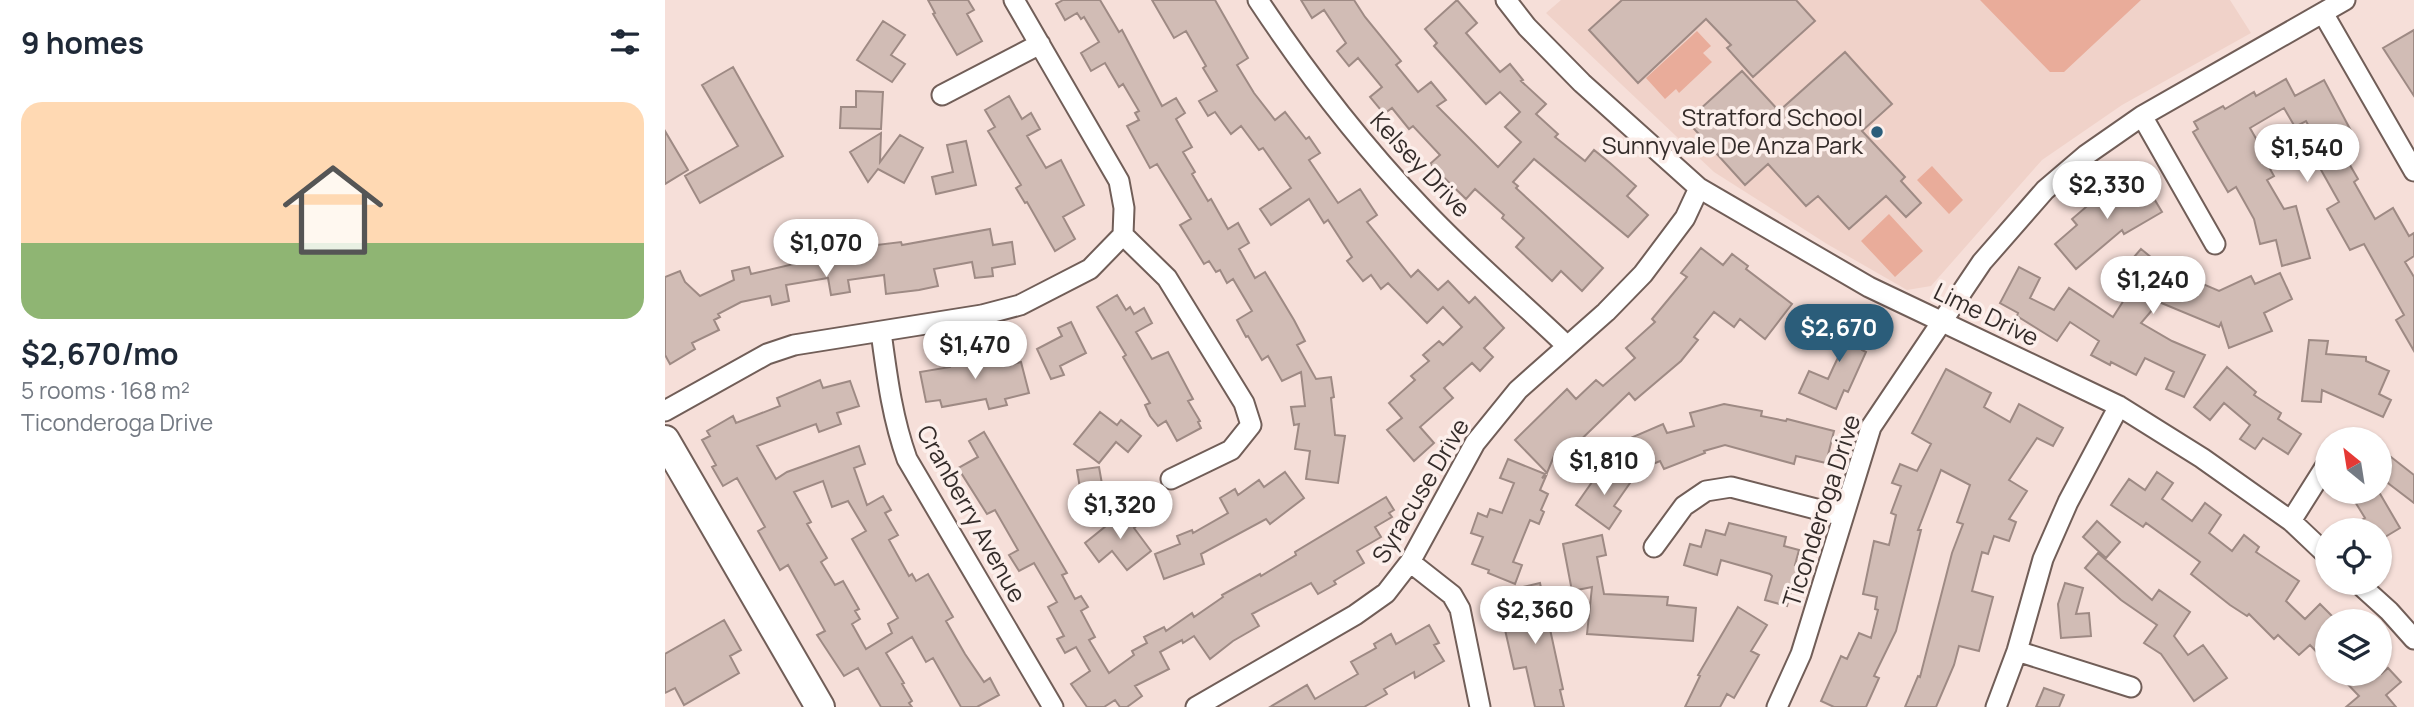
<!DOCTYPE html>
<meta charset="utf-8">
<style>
:root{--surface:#fff;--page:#f2f2f3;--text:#1f2937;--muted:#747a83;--accent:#2b5d7a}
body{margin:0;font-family:Manrope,sans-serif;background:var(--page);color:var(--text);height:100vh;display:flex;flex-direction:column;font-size:26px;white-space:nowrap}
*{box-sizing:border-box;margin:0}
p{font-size:23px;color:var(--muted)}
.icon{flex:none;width:38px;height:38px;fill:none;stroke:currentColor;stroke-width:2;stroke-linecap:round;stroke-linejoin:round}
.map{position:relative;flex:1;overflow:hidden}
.panel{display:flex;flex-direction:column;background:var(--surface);width:665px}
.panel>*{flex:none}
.needle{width:46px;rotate:330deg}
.controls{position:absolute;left:1650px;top:427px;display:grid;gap:14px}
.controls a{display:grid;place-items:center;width:77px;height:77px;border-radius:50%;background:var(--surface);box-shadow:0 2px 5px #0004;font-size:35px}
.price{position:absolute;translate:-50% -60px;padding:0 16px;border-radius:24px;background:#fff;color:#222;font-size:23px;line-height:46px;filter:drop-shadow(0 2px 4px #0008)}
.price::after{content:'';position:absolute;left:50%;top:42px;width:21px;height:16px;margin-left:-10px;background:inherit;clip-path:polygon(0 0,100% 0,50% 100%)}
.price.active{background:var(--accent);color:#fff}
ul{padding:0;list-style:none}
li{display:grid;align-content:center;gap:14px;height:371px;padding:0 21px}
li span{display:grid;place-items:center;height:217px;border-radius:21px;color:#555}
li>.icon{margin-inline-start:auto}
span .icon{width:126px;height:126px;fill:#fffc;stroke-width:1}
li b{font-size:30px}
h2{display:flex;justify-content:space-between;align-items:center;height:84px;padding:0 21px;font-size:30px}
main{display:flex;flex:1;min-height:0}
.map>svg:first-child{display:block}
.built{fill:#f0d2c9}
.green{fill:#e9ac9a}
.building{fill:#d1bcb5;stroke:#9e8a84;stroke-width:2;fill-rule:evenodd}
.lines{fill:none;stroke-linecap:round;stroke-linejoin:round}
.street-casing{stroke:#715e58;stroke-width:23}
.secondary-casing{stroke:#715e58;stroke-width:32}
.street{stroke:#fff;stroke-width:19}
.secondary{stroke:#fff;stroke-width:28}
.poi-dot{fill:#2b5d7a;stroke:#fcefeb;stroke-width:2.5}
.labels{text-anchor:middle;stroke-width:7;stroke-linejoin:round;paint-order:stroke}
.poi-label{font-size:24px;fill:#342c2a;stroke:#fcefeb;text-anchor:end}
.street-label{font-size:24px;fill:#342c2a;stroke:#fcefeb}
</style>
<main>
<section class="panel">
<h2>9 homes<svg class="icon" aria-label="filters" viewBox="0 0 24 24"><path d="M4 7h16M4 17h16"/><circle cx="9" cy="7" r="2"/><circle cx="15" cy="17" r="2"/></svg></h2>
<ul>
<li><span style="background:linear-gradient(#ffd9b3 65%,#8fb573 0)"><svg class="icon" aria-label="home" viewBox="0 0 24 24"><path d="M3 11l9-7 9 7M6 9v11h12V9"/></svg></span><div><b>$2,670/mo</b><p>5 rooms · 168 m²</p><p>Ticonderoga Drive</p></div></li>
</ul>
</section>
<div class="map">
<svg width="1749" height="707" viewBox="0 0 1749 707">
<rect width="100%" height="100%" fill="#f6dfd9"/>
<!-- built -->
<path class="built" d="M896 0H1565L1586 33 1457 105 1377 160 1266 286 1242 290 1162 244 1049 172 881 13Z"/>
<!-- green -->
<path class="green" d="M1315 0H1476L1399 72H1385Z
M1032 31 1046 46 1038 53 1047 62 1014 93 1011 89 1000 99 981 78Z
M1267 166 1298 200 1284 214 1252 180Z
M1224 214 1258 251 1230 277 1196 241Z"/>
<!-- building -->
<path class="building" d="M263 0H303L309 10 302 14 317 41 292 55 268 14 270 13Z
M398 0H435L454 32 457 30 497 106 511 98 520 113 511 119 527 147 518 152 530 172 527 174 543 201 546 199 563 229 573 223 584 243 574 249 590 278 600 272 629 320 640 341 632 345 651 379 666 377 669 397 666 398 670 435 680 436 673 483 641 479 645 451 630 449 634 424 629 425 626 407 640 406 636 372 617 381 603 356 597 360 583 336 581 337 572 320 587 311 568 279 562 283 555 270 551 272 544 261 539 264 525 241 515 225 526 219 492 164 485 168 462 126 474 120 470 113 474 111 458 84 454 87 440 63 426 71 416 53 434 42 419 17 416 19 412 13 400 20 391 4Z
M487 0H550L583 58 572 65 589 93 610 120 620 112 641 139 644 137 655 153 644 160 673 203 695 189 712 215 702 222 746 277 753 270 773 290 783 281 804 303 810 297 839 328 819 348 828 357 815 371 807 363 779 388 788 398 755 427 769 443 749 461 722 430 737 418 724 403 750 380 746 376 764 361 758 355 774 341 778 345 797 327 778 307 762 323 723 283 716 289 706 275 698 281 682 261 687 257 663 220 659 223 644 199 606 225 595 209 626 188 598 148 594 150 576 126 566 134 550 112 543 116 534 101 552 91 538 68 541 66 521 31 509 38Z
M636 0H689L700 17 736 61 731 65 753 92 766 82 781 100 772 106 833 167 856 142 840 127 855 112 835 92 821 104 769 46 772 43 760 29 792 0 812 23 801 33 835 72 845 64 858 80 856 81 881 104 871 114 893 134 890 137 920 161 929 150 945 163 971 186 962 196 983 215 963 237 869 159 848 182 853 186 851 188 938 268 917 291 896 271 887 281 851 247 859 238 837 218 839 215 810 189 801 199 765 164 775 155 748 126 744 129 727 108 719 114 705 97 717 87 693 58 684 66 672 51 681 43 659 10 647 18Z
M957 0H1131L1150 21 1088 77 1062 48 1066 45 1041 19 973 83 924 30Z
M218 21 240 35 226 55 240 64 227 82 192 60Z
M1749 30V96L1718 48Z
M1180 52 1227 104 1197 131 1240 177 1236 181 1256 203 1241 217 1221 196 1184 229 1153 196 1141 206 1103 164 1080 185 1022 121 1077 71 1114 111Z
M68 67 118 156 35 203 20 176 73 146 37 85Z
M1621 79 1630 96 1659 80 1693 144 1678 153 1693 179 1689 182 1710 219 1728 208 1744 236 1749 233V256L1740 262 1749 277V351L1731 320 1739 315 1699 244 1685 250 1662 209 1674 202 1646 152 1655 146 1641 121 1630 127 1619 108 1585 128 1593 142 1591 144 1609 176 1602 180 1619 209 1631 206 1645 258 1617 266 1611 240 1595 244 1589 219 1571 187 1563 192 1528 132 1533 129 1529 122 1558 106 1560 109 1589 92 1591 96Z
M191 91 218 92 216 129 175 128 176 107H191Z
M344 96 357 119 366 113 375 129 362 136 381 168 396 160 419 205 398 217 410 239 390 251 362 202 360 203 351 188 356 185 323 131 330 127 320 110Z
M0 131 23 170 0 184Z
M216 133 215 162 235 135 258 148 239 183 213 169 203 182 185 152Z
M301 141 311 185 271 194 267 177 288 172 282 145Z
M1473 180 1479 189 1482 187 1497 212 1459 234 1457 230 1411 269 1390 244 1412 225 1407 219 1435 195 1449 187 1452 192Z
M325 229 328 245 347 242 350 264 327 268 328 276 310 278 307 262 269 269 273 286 254 290 221 294 219 275 183 280 185 292 166 295 163 278 121 285 124 301 107 305 105 296 76 302 53 314 55 317 49 320 54 330 27 343 30 349 5 364 0 355V277L15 271 20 282 35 296 69 280 67 271 84 267 86 274 133 263 132 253 164 248 162 237 177 235 179 249 236 242 237 245Z
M1036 248 1058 265 1067 254 1083 266 1081 269 1127 304 1100 339 1075 319 1069 327 1049 312 1029 337 1033 340 1016 361 970 400 964 393 897 458 891 451 882 473 850 440 902 389 911 399 931 380 938 386 970 358 961 348 990 322 987 319 1022 277 1016 273Z
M1476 249 1498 267 1503 262 1519 276 1554 291 1586 276 1590 284 1615 273 1627 299 1599 313 1607 331 1564 348 1556 323 1554 327 1494 302 1476 323 1507 341 1540 355 1519 397 1501 389 1509 372 1480 358 1471 375 1446 362 1445 365 1426 355 1434 341 1405 322 1392 341 1352 316 1353 313 1335 303 1354 267 1375 278 1365 298 1389 310 1404 288 1448 317 1468 286 1454 274Z
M452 295 461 310 465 307 469 314 479 308 487 323 471 332 487 359 503 352 528 399 523 401 535 421 533 422 536 428 512 441 501 421 493 426 485 416 480 405 485 403 458 357 461 355 432 307Z
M1170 315 1206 332 1197 350 1201 352 1183 392 1179 390 1171 409 1134 393 1144 371 1163 379 1168 368 1179 345 1160 336Z
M406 322 421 353 395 366 399 375 386 379 372 349 397 336 393 328Z
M1644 340 1663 341 1661 354 1701 357V361L1724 371 1714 394 1726 400 1718 417 1657 390 1656 402 1637 401Z
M328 350 330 360 338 358 340 366 356 362 364 393 340 399 342 405 324 409 321 399 277 407 275 400 261 402 255 372 285 367 284 359Z
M1562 367 1591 392 1589 395 1616 413 1613 419 1636 434 1623 454 1598 438 1590 449 1575 439 1585 425 1559 403 1545 420 1529 407Z
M1281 369 1326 393 1319 407 1345 422 1354 404 1398 428 1388 446 1372 438 1344 480 1362 491 1344 519 1351 522 1344 541 1329 536 1323 554 1317 552 1307 591 1328 597 1314 651 1294 646 1289 665 1271 707H1240L1253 676 1255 677 1287 553 1298 524 1292 522 1305 485 1276 470 1253 530H1256L1231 631 1209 676 1214 678 1201 707H1169L1156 701 1176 656 1182 659 1194 633 1206 638 1213 610 1210 609 1212 597 1198 594 1209 541 1224 545 1231 515 1226 513 1236 486 1227 483 1235 464 1252 471 1266 444 1247 433Z
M155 380 158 388 185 381 194 406 172 413 176 424 154 432 151 424 92 446 111 479 122 472 194 446 200 464 189 468 202 505 218 496 226 510 220 513 233 535 224 540 244 576 247 574 251 581 263 574 288 617 281 621 300 654 319 682 325 678 334 695 312 707H296L268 658 261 662 247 637 221 653 239 683 237 684 247 701 244 703 247 707H216L193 668 179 676 152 635 160 631 123 565 115 570 93 531 100 527 72 478 58 486 47 467 51 465 37 440 45 436 42 431 68 416 71 423 115 406 112 398ZM158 481 167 507 183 501 201 531 187 539 233 618 223 624 227 633 201 649 187 624 195 619 190 611 194 609 178 581 170 585 156 562 162 558 142 524 146 522 129 492Z
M1059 404 1097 411 1096 416 1121 421 1122 419 1169 431 1161 463 1131 456 1129 464 1060 445 1039 451 1040 453 999 469 995 461 967 473 954 443 998 424 1002 433 1029 426 1025 413Z
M435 412 452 425 456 420 476 436 463 452 451 442 434 463 409 444Z
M319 432 402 573 397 575 410 599 416 596 423 607 416 611 430 637 424 640 444 673 469 655 467 651 482 643 479 637 499 627 501 631 527 613 529 617 558 597 557 595 595 574 596 576 631 555 630 552 721 497 729 510 724 513 727 517 710 527 716 537 692 551 699 563 669 581 671 584 653 594 646 583 587 614 594 626 568 641 545 659 529 636 518 643 517 640 495 652 504 669 470 686 477 696 462 707H455L450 700 439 707H422L406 684 425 671 411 647 400 653 392 639 399 636 383 607 392 602 369 563 354 571 344 555 353 550 330 510 322 514 293 468 313 457 304 441Z
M1726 457 1749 475V503L1715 477V471Z
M843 459 880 474 877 478 881 476 875 490 883 494 876 510 879 512 874 524 865 520 848 562 857 565 850 584 823 573 824 570 807 564 818 537 806 533 813 513 822 517 825 509 837 513 849 483 835 478Z
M939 465 965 483 949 506 956 511 944 529 911 505Z
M434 467 437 484H443L444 491 456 489 459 506 419 513 412 470Z
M620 472 639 498 605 524 601 519 536 554 539 564 499 579 490 554 515 544 512 536 527 530 528 533 563 513 555 498 570 489 573 495 594 480 599 487Z
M1492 472 1508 483 1497 499 1527 521 1540 503 1556 515 1544 533 1567 551 1579 535 1594 547 1591 552 1634 581 1621 601 1640 619 1655 604 1670 619 1662 621V663L1645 645 1634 655 1613 635 1609 639 1584 614 1582 616 1565 605 1526 574 1535 562 1481 523 1478 527 1446 505 1464 479 1480 490Z
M1684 492H1714L1735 528 1715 540V530H1679L1700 518Z
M462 509 474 524 469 528 486 551 462 570 447 551 434 562 420 543Z
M1432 521 1455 542 1441 558 1418 537Z
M1064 523 1121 537 1119 546 1134 550 1130 565 1133 566 1122 606 1100 600 1107 576 1105 574 1056 560 1052 575 1019 565 1025 544 1036 547 1041 530 1060 535Z
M937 535 941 555 932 557 939 594 1003 597 1002 605 1031 608 1028 641 922 634 927 587 907 591 898 544Z
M1433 553 1487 600 1494 590 1525 612 1509 636 1523 655 1538 645 1562 678 1529 701 1496 654 1479 643 1492 625 1456 600 1420 568Z
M875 583 898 689 895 690 899 707H870L861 667 849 669 838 621 852 618 845 590Z
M1400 583 1418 588 1411 614 1424 613 1426 636 1396 638 1393 604Z
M1073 607 1102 625 1086 651 1094 655 1069 698 1062 694 1055 707H1020L1035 676 1033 675Z
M59 620 76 650 65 656 74 673 19 705 10 688 0 693V654Z
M764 625 774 643 769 645 779 661 750 678 749 672 719 689 722 694 699 707H605L642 685 650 699 693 674 686 662 711 648 709 644 726 634 731 644Z
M1723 668 1736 682 1721 695 1731 707H1681L1694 696 1673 674H1716Z
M1379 688 1399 695 1394 707H1371Z"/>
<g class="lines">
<!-- street casing -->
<g class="street-casing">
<path id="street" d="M593 0C642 74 697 145 758 209 803 257 854 300 901 345
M841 0 862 27 917 83 1034 188 1204 287 1454 406 1537 458 1626 521 1662 555
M1658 13 1749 171
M277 95 375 44
M1477 116 1550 244
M458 235 502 278 579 403 586 425 566 450 506 479
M216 332C222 376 227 417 242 459L388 707
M0 411 102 354 129 345 317 315 355 305 425 269 458 235 459 208 454 181 349 0
M1626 521 1662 464
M989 547 1019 506 1041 491 1066 487 1178 516
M745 562 787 595 795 609 815 707
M1693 583 1724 611 1749 639
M1352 651 1466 687
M531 707 690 615 721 593 745 562 810 443 853 390 941 312 978 274 1020 218 1034 188
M1112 707 1136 654 1206 427 1317 262 1380 190 1421 155 1477 116 1680 0
M1331 707 1352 651 1378 559 1403 502 1454 406"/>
</g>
<!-- secondary casing -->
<g class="secondary-casing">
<path id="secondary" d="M0 440 155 707"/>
</g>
<!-- street -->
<use href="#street" class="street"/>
<!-- secondary -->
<use href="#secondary" class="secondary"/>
</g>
<!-- markers -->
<circle class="poi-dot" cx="1212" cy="132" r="7"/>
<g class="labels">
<!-- poi labels -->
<g class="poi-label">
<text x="1198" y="126">Stratford School<tspan x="1198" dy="28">Sunnyvale De Anza Park</tspan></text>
</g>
<!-- street labels -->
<g class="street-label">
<text transform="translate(755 165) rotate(47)" y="8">Kelsey Drive</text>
<text transform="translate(1321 315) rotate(26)" y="8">Lime Drive</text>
<text transform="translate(756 491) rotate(-59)" y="8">Syracuse Drive</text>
<text transform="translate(1157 511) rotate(-72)" y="8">Ticonderoga Drive</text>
<text transform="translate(306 514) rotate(61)" y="8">Cranberry Avenue</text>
</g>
</g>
</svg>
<div class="controls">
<a><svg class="needle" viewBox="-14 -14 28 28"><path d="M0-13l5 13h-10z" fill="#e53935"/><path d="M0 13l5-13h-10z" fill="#747a83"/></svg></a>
<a><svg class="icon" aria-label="locate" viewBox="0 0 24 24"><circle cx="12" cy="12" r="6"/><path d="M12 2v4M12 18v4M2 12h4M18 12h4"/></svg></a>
<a><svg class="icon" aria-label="layers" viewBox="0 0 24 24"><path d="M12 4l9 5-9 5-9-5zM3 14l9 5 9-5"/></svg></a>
</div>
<b class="price" style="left:1642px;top:184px">$1,540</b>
<b class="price" style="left:1442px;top:221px">$2,330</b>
<b class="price" style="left:161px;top:279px">$1,070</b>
<b class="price" style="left:1488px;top:316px">$1,240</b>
<b class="price active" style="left:1174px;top:364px">$2,670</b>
<b class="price" style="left:310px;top:381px">$1,470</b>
<b class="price" style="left:939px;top:497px">$1,810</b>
<b class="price" style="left:455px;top:541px">$1,320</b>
<b class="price" style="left:870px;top:646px">$2,360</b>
</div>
</main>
